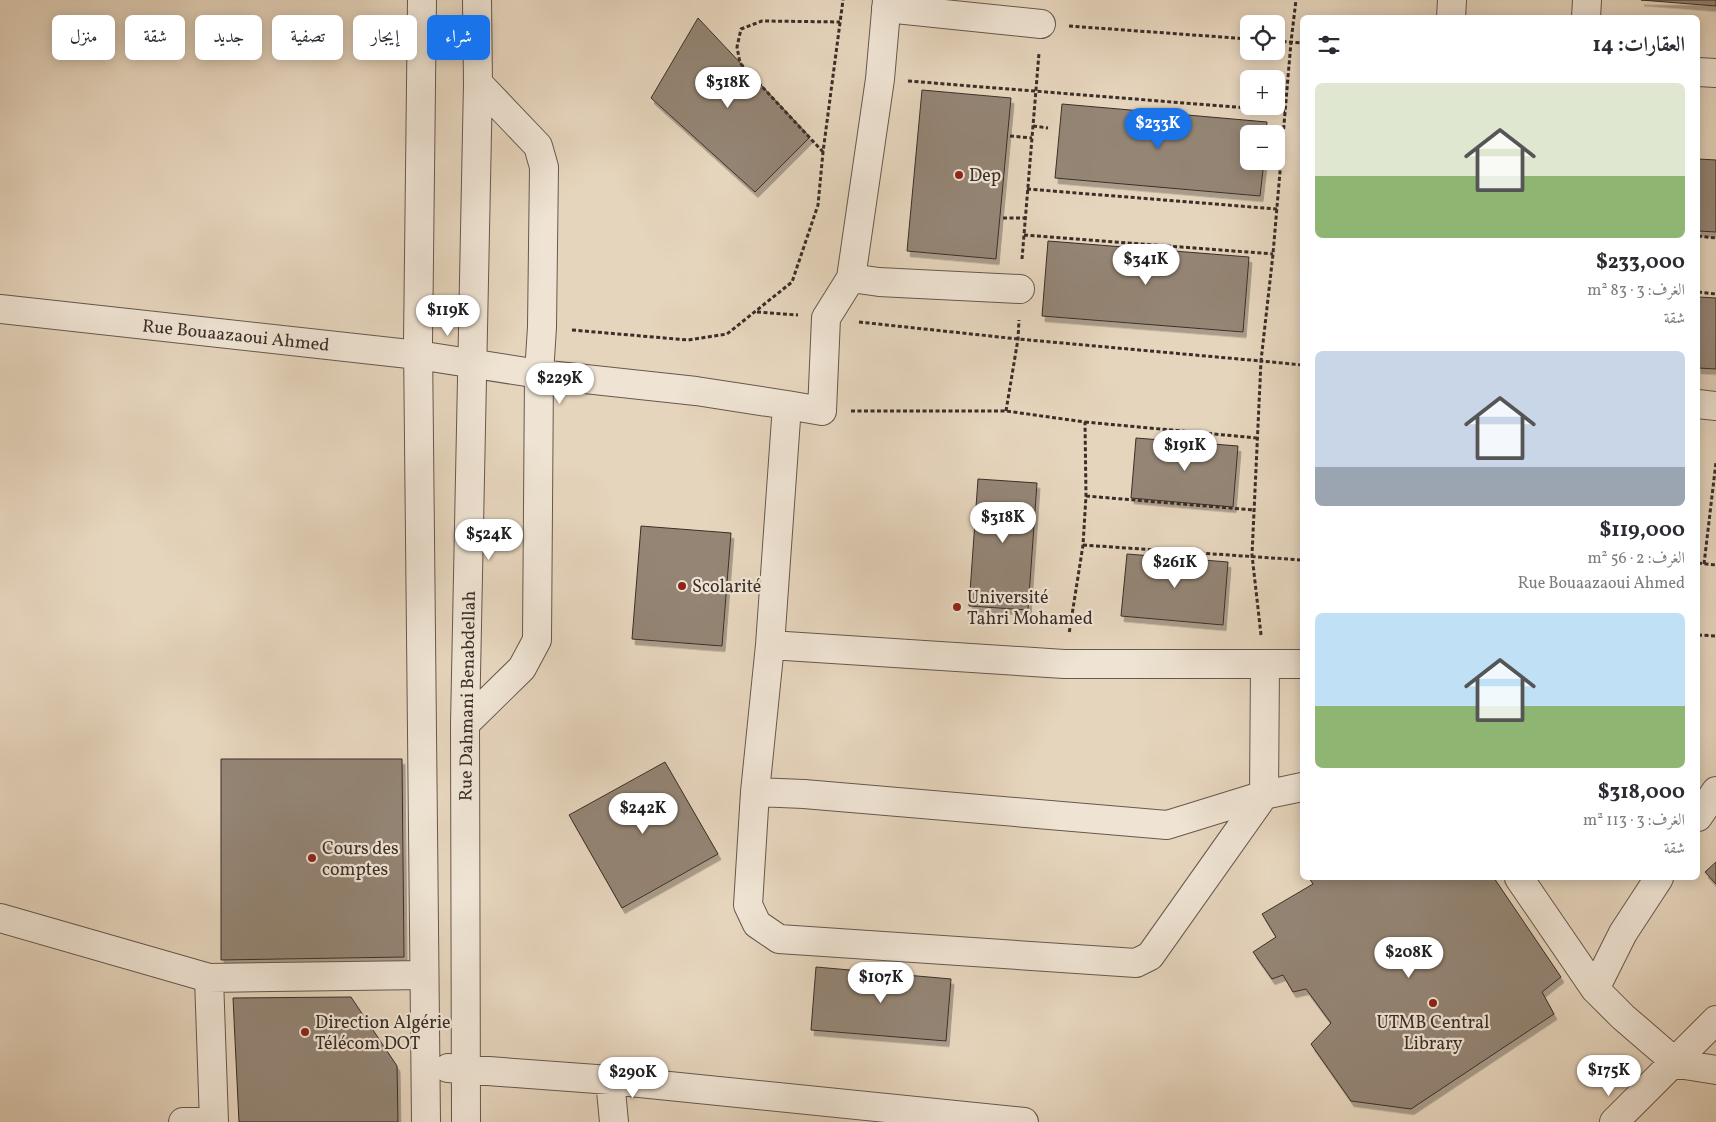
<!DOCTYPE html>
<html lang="ar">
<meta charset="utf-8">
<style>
:root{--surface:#fff;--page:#f7f7f7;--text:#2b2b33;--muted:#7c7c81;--accent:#1a73e8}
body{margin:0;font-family:Vollkorn,Amiri,serif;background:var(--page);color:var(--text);direction:rtl;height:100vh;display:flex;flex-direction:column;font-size:19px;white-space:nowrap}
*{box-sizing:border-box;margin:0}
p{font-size:16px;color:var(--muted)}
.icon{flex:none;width:28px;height:28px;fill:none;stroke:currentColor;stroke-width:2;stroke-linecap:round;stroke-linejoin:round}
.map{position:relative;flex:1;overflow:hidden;direction:ltr}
.details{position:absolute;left:1300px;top:15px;width:400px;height:865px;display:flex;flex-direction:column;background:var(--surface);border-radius:8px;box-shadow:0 2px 12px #0003;direction:rtl}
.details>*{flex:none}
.top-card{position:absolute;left:15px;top:15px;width:475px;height:45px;direction:rtl;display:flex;gap:10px}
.fabs{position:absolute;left:1240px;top:15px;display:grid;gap:10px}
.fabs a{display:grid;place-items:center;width:45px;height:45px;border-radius:8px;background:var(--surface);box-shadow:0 2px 12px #0003;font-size:25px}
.price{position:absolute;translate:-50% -42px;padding:0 11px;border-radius:18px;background:#fff;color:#222;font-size:16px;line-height:32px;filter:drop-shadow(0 1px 2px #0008)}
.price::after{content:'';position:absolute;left:50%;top:30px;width:15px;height:11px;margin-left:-8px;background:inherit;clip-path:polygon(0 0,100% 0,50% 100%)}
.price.on{background:var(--accent);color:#fff}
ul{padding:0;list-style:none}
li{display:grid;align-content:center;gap:10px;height:265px;padding:0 15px}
li span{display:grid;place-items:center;height:155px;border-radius:8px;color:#555}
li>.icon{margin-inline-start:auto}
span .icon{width:90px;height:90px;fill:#fffc;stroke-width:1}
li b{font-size:21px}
h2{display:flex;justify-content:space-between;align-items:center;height:60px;padding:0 15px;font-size:21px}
.pill{padding:0 18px;border-radius:8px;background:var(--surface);box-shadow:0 2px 12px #0003;font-size:18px;line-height:45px}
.pill.on{background:var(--accent);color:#fff}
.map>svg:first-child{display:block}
.building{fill:#948575;stroke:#3b2e28;filter:url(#shadow)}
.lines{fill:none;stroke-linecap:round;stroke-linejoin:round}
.minor-casing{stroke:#66584d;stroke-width:30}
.path{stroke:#3b2e28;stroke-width:3;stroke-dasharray:4 2.5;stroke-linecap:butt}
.minor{stroke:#efe4d4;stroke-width:28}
.poi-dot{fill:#8f2418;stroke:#efe4d4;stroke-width:2}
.labels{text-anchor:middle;stroke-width:4.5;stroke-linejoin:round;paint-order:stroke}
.poi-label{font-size:18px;fill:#3b2e28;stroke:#efe4d4;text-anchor:start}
.street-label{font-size:18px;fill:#3b2e28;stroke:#efe4d4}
</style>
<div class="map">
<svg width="1716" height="1122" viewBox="0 0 1716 1122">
<defs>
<filter id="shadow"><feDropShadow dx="3" dy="5.5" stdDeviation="0" flood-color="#0004"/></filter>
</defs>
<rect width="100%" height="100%" fill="#e6d5bd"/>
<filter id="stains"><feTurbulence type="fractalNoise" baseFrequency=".004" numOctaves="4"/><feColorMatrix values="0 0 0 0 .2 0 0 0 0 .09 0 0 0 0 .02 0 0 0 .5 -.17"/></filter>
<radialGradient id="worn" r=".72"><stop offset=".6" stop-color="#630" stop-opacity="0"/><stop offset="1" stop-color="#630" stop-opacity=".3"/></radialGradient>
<!-- building -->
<path class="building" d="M1641 0H1716V6Z
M698 18 810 137 755 192 651 98Z
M922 90 1011 98 996 259 907 251Z
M1062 104 1267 122 1266 134H1249V161H1264L1260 196 1055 178Z
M1698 159 1716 160V232L1698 231Z
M1048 241 1249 257 1243 332 1042 316Z
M1698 297 1716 298V369L1698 368Z
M1136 438 1238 446 1233 507 1131 498Z
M978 479 1037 483 1028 610 969 606Z
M641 526 731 533 722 646 632 639Z
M1127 554 1228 562 1223 625 1121 616Z
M221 759H402L404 957 221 960Z
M665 762 718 854 622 908 569 815Z
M1716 862V884L1705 872Z
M1309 878H1494L1561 977 1542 992 1554 1014 1411 1109 1351 1101 1311 1044 1331 1023 1306 989 1293 992 1283 975 1272 979 1253 952 1276 937 1262 914 1313 884Z
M816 967 951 979 946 1041 811 1030Z
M351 997 397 1066 398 1122H239L233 998Z"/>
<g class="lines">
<!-- minor casing -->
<g class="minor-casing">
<path id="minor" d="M422 0 418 343 426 1122
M887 0 880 79 851 278 879 282 1020 289
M886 8 1041 24
M1451 18 1452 0
M1586 18 1587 0
M1698 72 1716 73
M851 278 826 318 822 411 787 405 770 645 755 792 748 905 757 924 779 939 1136 963 1150 956 1264 795 1265 665
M0 309 418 355 539 374 696 391 787 405
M1698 404 1716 406
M770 645 1064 664H1302
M465 724 522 668 537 640 539 374 542 327 544 167 538 146 478 83
M755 792 804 794 1167 825 1264 795 1302 787
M1698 817 1716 791
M1519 878 1595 989 1623 1017 1674 1061
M0 918 209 978 424 975
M209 978 214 1122
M1595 989 1623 933 1659 878
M1672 1063 1716 1070
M448 1068 610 1080 1024 1122
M610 1080 614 1122
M183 1122H214
M466 1122 465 724 478 83 477 0
M1614 1122 1716 1020"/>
</g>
<!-- path -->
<path class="path" d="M1069 26 1249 39
M1276 41 1302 43
M908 81 1285 111
M1033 126 1048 128
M1010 136 1032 138
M823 152 740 63 737 47 741 29 762 21 840 22
M1027 189 1277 209
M1003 218H1025
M1024 235 1273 254
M1698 236 1716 238
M1022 259 1039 53
M1698 292 1716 294
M757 312 798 315
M859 322 1018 339 1261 361 1273 254 1291 42 1296 0
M572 330 688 340 727 334 792 282 818 205 823 152 843 0
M851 411H1006L1085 422 1086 496 1083 545 1069 634
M1006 411 1018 339 1019 320
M1085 422 1257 438
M1086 496 1254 510
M1083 545 1302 560
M1698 563 1716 565
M1704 564 1716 462
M1261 635 1252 555 1261 361 1302 365
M1698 635 1716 636"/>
<!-- minor -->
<use href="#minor" class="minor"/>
</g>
<!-- markers -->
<g class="poi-dot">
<circle cx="959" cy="175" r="5"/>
<circle cx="682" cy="586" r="5"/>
<circle cx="957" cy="607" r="5"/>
<circle cx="312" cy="858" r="5"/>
<circle cx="1433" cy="1003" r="5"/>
<circle cx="305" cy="1032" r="5"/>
</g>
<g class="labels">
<!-- poi labels -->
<g class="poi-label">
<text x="969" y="181">Dep</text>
<text x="692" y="592">Scolarité</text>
<text x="967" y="603">Université<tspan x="967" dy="21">Tahri Mohamed</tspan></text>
<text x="322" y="854">Cours des<tspan x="322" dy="21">comptes</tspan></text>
<text x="315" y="1028">Direction Algérie<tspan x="315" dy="21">Télécom DOT</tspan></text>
<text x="1433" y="1028" text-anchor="middle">UTMB Central<tspan x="1433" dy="21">Library</tspan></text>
</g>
<!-- street labels -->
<g class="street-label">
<text transform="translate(236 335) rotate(6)" y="6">Rue Bouaazaoui Ahmed</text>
<text transform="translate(467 696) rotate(-89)" y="6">Rue Dahmani Benabdellah</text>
</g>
</g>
<rect width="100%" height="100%" filter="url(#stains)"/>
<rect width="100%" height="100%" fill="url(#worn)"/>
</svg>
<div class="fabs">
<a><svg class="icon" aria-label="locate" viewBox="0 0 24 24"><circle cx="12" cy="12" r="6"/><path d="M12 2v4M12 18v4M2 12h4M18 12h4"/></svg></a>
<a>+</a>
<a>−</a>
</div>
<b class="price" style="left:728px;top:109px">$318K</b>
<b class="price on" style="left:1158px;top:150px">$233K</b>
<b class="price" style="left:1146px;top:286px">$341K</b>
<b class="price" style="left:448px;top:337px">$119K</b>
<b class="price" style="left:560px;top:405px">$229K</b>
<b class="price" style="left:1185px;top:472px">$191K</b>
<b class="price" style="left:1003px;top:544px">$318K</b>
<b class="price" style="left:489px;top:561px">$524K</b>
<b class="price" style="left:1175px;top:589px">$261K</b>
<b class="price" style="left:643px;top:835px">$242K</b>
<b class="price" style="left:1409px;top:979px">$208K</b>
<b class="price" style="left:881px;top:1004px">$107K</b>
<b class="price" style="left:1609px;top:1097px">$175K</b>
<b class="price" style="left:633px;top:1099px">$290K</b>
<div class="top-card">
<a class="pill on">شراء</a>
<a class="pill">إيجار</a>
<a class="pill">تصفية</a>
<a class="pill">جديد</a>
<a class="pill">شقة</a>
<a class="pill">منزل</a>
</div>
<section class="details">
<h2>العقارات: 14<svg class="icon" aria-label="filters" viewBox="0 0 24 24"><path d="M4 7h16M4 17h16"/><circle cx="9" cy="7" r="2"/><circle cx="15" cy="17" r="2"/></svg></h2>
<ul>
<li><span style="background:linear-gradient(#dfe7d0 60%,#8fb573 0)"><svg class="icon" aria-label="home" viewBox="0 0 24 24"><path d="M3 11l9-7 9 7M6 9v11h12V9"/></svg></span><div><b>$233,000</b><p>الغرف: 3 · 83 m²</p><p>شقة</p></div></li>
<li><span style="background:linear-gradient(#c9d6e8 75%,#9aa5b1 0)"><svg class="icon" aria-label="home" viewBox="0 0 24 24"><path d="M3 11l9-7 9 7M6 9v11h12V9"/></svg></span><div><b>$119,000</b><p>الغرف: 2 · 56 m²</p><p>Rue Bouaazaoui Ahmed</p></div></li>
<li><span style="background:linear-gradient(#bfe0f5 60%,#8fb573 0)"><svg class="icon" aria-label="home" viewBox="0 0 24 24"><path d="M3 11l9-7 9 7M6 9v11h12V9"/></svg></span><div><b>$318,000</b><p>الغرف: 3 · 113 m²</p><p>شقة</p></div></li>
</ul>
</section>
</div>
